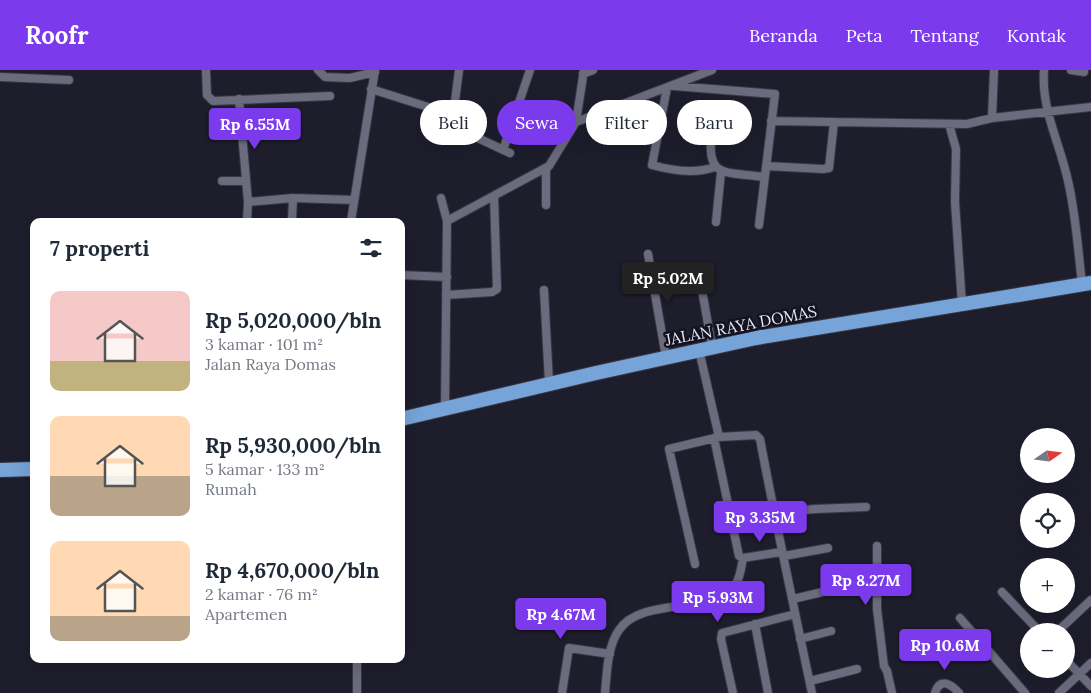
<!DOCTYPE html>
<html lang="id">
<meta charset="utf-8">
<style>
:root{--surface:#fff;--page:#f2f2f3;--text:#1f2937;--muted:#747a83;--accent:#7c3aed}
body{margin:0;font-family:Lora,serif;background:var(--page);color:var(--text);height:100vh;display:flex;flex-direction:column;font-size:19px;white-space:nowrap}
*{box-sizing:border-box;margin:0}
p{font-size:16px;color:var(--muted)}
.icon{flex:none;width:28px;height:28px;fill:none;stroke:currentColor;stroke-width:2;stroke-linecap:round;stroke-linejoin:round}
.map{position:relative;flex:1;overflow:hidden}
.side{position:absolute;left:30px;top:148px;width:375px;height:445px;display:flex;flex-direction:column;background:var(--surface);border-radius:10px;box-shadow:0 5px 20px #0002}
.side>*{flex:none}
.banner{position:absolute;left:420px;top:30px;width:475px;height:45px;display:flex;gap:10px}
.needle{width:32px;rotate:76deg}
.tools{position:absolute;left:1020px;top:358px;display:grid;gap:10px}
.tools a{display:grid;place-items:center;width:55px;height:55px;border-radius:50%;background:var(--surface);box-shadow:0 5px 20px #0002;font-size:25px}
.price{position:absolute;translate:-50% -42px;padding:0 11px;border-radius:5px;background:var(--accent);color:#fff;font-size:16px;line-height:32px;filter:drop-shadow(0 1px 2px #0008)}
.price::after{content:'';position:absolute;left:50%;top:30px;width:15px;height:11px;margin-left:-8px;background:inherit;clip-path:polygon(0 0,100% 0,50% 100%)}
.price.active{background:#222;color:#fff}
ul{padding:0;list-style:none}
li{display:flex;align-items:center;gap:15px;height:125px;padding:0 20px}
li span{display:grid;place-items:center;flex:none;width:140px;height:100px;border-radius:10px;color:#555}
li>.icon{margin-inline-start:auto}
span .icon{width:60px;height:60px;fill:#fffc;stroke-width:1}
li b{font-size:21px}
h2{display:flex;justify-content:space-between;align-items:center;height:60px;padding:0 20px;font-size:21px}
.chip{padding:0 18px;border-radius:22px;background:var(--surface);box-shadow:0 5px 20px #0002;font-size:18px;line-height:45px}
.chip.active{background:var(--accent);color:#fff}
header{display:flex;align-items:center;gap:30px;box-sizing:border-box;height:70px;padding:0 25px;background:var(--accent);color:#fff}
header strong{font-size:24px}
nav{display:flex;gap:28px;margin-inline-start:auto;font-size:18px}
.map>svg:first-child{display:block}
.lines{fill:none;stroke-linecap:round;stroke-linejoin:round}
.minor-casing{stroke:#383845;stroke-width:10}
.trunk-casing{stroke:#383845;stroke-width:16}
.minor{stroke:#6b6b7e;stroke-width:8}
.trunk{stroke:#76a4d8;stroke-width:14}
.labels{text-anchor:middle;stroke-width:5;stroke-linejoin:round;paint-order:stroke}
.street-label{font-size:16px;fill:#e6e7f2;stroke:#141322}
</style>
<header>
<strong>Roofr</strong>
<nav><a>Beranda</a><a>Peta</a><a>Tentang</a><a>Kontak</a></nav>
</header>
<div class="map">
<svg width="1091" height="623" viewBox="0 0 1091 623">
<rect width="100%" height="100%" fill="#1d1d2c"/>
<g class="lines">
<!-- minor casing -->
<g class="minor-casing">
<path id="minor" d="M206 0 207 25 213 31 330 26
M318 0 325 7 350 8 375 2
M1044 0C1041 40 1060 73 1068 111 1076 145 1078 180 1082 214
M1071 0 1084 2
M583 4 593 0
M0 7 69 10
M674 16 775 24 759 155
M667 18 652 95C673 101 695 104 715 97
M371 19 447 43 452 42 454 39 459 0
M239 29 248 132
M452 42 459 47 467 63 510 83
M992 48 994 0
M771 51 834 52
M576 52 712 0
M712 53C707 107 715 101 764 107
M949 54 956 79 955 132 962 234
M503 80 530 0
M766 96 823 99 829 98 834 52 967 54 992 48 1091 37
M546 99V135
M222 111H246
M441 128 447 151
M247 151 248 132 293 128 354 130
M292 151 293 128
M351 151 375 0
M716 152 721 102
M648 184 666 287
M698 197 712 277
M401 205 447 207
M544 220 549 313
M446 225 492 222 497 219 494 126
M699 280 719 367
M445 338 447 151 549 96 576 52 584 0
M714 368 739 486 743 488 781 482
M774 443 815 439 866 437
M877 476V539L884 596 887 601 892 623
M784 486 828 478
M695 494 669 379 719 367 756 365 760 369C776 455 794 538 812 623
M1002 522 1039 561
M793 529 831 520
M960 548 1025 623
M755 554 768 623
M1058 561 1091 530
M800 569 831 561
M357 589V623
M1066 590 1091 616
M810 611 857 599
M562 623 569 578 610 584
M605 623C607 603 607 577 619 560 640 528 707 543 732 519 740 511 741 498 743 488
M733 623 721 569 722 563 795 544
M935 623C940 607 951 614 959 623
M1059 623 1091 593"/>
</g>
<!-- trunk casing -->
<g class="trunk-casing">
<path id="trunk" d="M401 349 596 303 756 268 1091 213
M0 400 34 399"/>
</g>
<!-- minor -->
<use href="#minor" class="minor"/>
<!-- trunk -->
<use href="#trunk" class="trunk"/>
</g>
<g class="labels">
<!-- street labels -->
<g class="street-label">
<text transform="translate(741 255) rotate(-11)" y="6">JALAN RAYA DOMAS</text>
</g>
</g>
</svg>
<div class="tools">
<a><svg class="needle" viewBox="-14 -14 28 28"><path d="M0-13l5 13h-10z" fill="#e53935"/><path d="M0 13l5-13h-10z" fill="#747a83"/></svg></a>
<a><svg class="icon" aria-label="locate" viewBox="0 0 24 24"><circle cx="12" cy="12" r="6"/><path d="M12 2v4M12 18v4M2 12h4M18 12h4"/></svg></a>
<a>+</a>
<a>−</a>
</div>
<b class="price" style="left:255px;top:80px">Rp 6.55M</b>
<b class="price active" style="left:668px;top:234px">Rp 5.02M</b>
<b class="price" style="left:760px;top:473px">Rp 3.35M</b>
<b class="price" style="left:866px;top:536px">Rp 8.27M</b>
<b class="price" style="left:718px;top:553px">Rp 5.93M</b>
<b class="price" style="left:561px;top:570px">Rp 4.67M</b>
<b class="price" style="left:945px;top:601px">Rp 10.6M</b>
<div class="banner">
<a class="chip">Beli</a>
<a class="chip active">Sewa</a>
<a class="chip">Filter</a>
<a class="chip">Baru</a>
</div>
<section class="side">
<h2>7 properti<svg class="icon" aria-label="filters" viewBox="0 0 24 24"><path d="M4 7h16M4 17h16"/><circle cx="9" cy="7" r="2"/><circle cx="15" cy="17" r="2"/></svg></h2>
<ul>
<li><span style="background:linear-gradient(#f6c9c9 70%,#c2b280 0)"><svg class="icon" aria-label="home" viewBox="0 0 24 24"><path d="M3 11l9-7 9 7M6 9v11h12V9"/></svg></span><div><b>Rp 5,020,000/bln</b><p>3 kamar · 101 m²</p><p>Jalan Raya Domas</p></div></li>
<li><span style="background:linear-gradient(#ffd9b3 60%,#b9a48a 0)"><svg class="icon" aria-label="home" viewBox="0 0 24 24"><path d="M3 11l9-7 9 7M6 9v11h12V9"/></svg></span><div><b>Rp 5,930,000/bln</b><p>5 kamar · 133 m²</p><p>Rumah</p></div></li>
<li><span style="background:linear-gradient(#ffd9b3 75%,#b9a48a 0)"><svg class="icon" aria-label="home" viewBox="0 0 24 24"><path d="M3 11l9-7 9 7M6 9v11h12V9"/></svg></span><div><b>Rp 4,670,000/bln</b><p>2 kamar · 76 m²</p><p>Apartemen</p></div></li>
</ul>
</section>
</div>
